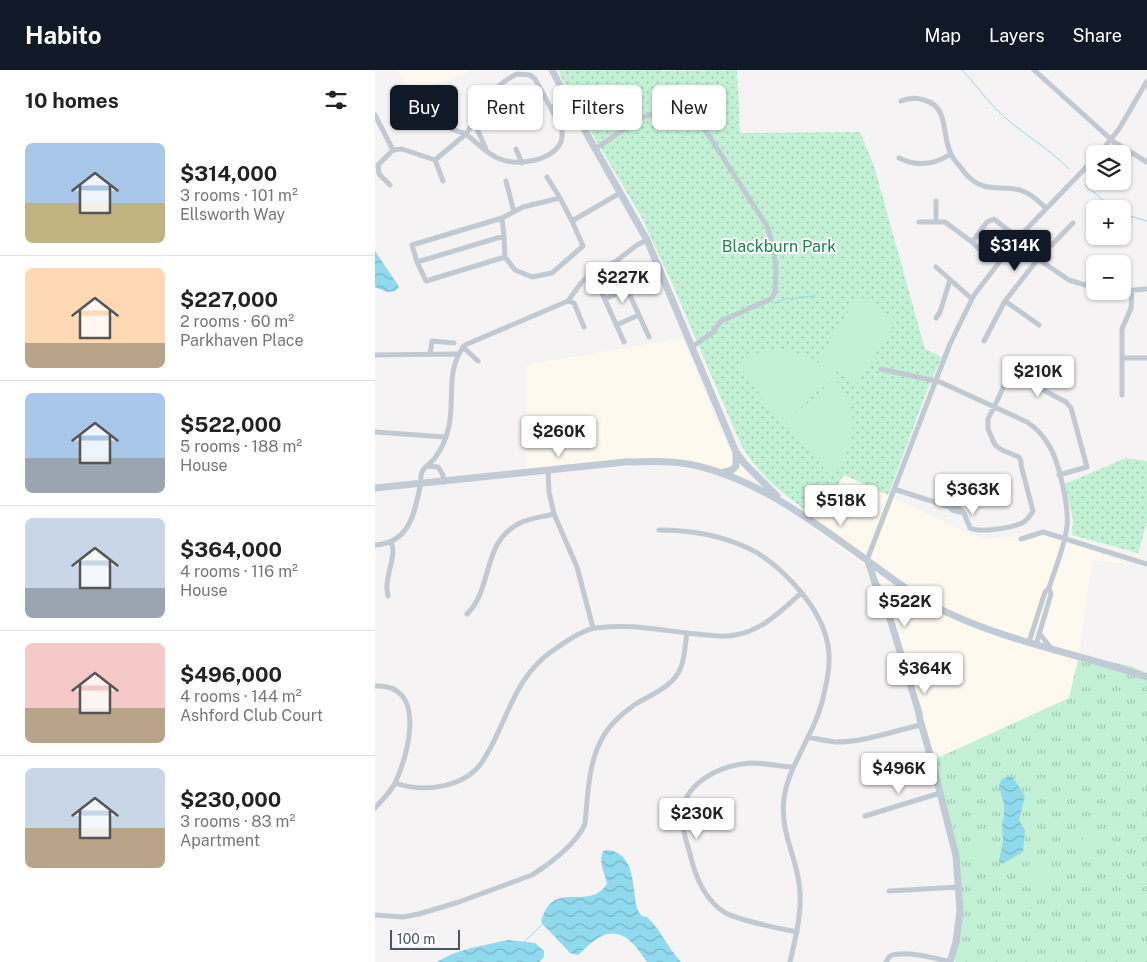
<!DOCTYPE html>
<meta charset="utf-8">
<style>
:root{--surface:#fff;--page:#f6f6f6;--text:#222;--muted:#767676;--line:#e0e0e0;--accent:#111827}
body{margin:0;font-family:"Public Sans",sans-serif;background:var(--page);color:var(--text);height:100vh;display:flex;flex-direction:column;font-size:19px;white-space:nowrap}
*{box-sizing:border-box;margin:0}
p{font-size:16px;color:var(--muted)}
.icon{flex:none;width:28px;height:28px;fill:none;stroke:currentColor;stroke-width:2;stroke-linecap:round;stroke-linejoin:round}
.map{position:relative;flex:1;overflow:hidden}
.panel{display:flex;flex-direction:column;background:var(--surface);width:375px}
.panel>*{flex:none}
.banner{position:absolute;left:15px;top:15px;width:475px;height:45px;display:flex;gap:10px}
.tools{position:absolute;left:711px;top:75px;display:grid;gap:10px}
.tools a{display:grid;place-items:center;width:45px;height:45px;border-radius:8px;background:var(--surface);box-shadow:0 1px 4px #0004;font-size:25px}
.scale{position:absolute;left:15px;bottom:12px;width:70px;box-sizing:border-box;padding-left:5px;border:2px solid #4a5661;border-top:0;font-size:14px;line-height:18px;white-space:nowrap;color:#4a5661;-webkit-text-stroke:4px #fff;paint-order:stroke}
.price{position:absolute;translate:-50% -42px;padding:0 11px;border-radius:5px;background:#fff;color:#222;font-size:16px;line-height:32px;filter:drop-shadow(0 1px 2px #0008)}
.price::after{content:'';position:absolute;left:50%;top:30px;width:15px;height:11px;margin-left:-8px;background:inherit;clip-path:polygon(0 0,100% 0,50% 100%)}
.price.on{background:var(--accent);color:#fff}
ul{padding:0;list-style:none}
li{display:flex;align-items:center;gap:15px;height:125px;padding:0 25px}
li+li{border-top:1px solid var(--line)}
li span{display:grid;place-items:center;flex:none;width:140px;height:100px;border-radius:8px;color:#555}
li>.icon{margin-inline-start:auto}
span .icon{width:60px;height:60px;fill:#fffc;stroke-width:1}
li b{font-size:21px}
h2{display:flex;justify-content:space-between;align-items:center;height:60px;padding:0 25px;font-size:21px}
.chip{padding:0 18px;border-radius:8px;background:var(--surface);box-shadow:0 1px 4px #0004;font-size:18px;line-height:45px}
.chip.on{background:var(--accent);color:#fff}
header{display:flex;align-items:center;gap:30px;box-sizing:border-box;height:70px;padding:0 25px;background:var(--accent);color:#fff}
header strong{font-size:24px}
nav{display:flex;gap:28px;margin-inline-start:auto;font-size:18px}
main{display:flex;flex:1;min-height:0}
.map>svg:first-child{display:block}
.commercial{fill:#fdf9ef}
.grass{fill:url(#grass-tufts)}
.park{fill:url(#park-dots)}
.pitch{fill:#c3f1d5}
.water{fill:url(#water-waves)}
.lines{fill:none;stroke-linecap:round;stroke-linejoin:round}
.stream{stroke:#90daee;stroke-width:1}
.street{stroke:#c1cad2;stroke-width:5}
.secondary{stroke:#c1cbd6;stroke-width:7}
.labels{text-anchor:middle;stroke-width:4;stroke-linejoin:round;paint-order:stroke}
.park-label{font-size:16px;fill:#17864f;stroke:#fff}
</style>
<header>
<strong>Habito</strong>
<nav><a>Map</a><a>Layers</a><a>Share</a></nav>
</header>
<main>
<section class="panel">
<h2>10 homes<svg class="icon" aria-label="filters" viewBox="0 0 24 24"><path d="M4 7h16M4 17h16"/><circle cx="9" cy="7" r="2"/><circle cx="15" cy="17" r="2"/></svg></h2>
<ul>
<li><span style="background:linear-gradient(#a9c7e8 60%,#c2b280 0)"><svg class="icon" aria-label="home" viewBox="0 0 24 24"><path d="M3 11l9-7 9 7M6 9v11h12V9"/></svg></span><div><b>$314,000</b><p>3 rooms · 101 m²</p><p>Ellsworth Way</p></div></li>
<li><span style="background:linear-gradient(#ffd9b3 75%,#b9a48a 0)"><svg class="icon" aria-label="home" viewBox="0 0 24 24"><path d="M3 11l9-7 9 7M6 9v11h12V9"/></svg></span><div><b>$227,000</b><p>2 rooms · 60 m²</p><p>Parkhaven Place</p></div></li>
<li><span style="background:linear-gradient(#a9c7e8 65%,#9aa5b1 0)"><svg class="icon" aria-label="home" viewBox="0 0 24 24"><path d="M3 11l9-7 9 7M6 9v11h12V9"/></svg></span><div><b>$522,000</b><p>5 rooms · 188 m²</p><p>House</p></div></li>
<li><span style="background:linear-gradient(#c9d6e8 70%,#9aa5b1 0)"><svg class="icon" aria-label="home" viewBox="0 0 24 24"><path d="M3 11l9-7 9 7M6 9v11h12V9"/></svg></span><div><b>$364,000</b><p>4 rooms · 116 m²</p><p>House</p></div></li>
<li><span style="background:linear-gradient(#f6c9c9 65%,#b9a48a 0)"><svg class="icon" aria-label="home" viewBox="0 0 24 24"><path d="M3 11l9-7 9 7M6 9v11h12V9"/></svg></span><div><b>$496,000</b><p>4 rooms · 144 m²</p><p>Ashford Club Court</p></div></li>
<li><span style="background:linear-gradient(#c9d6e8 60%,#b9a48a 0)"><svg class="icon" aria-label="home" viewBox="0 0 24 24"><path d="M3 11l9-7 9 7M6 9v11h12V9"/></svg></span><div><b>$230,000</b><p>3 rooms · 83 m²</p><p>Apartment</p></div></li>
</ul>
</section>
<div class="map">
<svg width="772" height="892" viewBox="0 0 772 892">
<defs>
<pattern id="grass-tufts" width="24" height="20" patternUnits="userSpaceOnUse" patternTransform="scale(1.25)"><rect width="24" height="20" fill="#c3f1d5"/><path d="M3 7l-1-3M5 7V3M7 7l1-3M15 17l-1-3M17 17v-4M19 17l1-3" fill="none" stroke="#a0c6b0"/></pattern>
<pattern id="park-dots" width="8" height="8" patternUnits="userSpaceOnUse" patternTransform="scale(1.25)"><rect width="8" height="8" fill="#c3f1d5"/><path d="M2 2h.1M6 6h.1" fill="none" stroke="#a0c6b0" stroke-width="1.8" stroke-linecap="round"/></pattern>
<pattern id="water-waves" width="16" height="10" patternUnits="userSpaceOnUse" patternTransform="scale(1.25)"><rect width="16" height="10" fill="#90daee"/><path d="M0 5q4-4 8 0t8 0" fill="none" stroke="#78b4c4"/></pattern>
</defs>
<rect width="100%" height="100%" fill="#f5f3f3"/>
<!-- commercial -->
<path class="commercial" d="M23 0H98L35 24Z
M308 268 344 356 356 382 371 401 370 414 349 406 284 393 216 396 151 404V295Z
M469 405 607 469 648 466 663 461 757 495 717 490 704 586 694 628 558 690 512 541 489 495 439 460 442 448Z"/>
<!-- grass -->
<path class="grass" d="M704 586 756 596 772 603V892H580L579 884 586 825 558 690 694 628Z"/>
<!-- park -->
<path class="park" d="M183 0H286L287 1 362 0 365 63 485 62 499 96 550 279 567 287 553 318 513 425 469 405 442 448C411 426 387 409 366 375L297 213 267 148 195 26Z
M751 388 772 391V452L763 483 697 465 698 449 690 414Z"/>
<!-- pitch -->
<path class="pitch" d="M483 225 522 250 482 314 443 290Z
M390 280C420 279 440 285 460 308L408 348H402L363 296 378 285Z
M461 310C485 337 483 383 455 405L411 356 412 350Z
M712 760 720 761 723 764V774L718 784C708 780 704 769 712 760Z
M604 770H607C613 780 614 790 608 800L605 801C600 794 601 781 602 773Z
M667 786 671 787 675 793 672 808 666 811 656 809 652 804 654 795 660 788Z"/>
<!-- water -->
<path class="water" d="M0 181 23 215 24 217 20 221 12 222 0 217Z
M636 706 639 709 650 726 644 750 650 760 648 782 627 794 624 791 628 772 627 754 629 746V735L624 715 627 709Z
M232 780C271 783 250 847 272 847 286 860 293 878 306 892H272C261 876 247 855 225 867 217 871 210 879 203 885L195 883 166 852C178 807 212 843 232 814 230 802 223 794 228 781Z
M133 870 160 873 169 881V887L164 892H62C85 878 107 876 133 870Z"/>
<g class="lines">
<!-- stream -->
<path class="stream" d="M587 0C599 12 608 26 620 38 642 61 672 76 694 99
M710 115 739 139
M748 144 772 151
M398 232 400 233 413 228 416 230 425 227 441 226
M149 872 168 854"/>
<!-- street -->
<path class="street" d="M659 0 739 72 772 92
M142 4 155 5 160 9 187 59C187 64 188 69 185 74 175 91 143 96 125 89 113 85 101 72 91 64 109 38 110 20 142 4Z
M57 31C62 40 67 53 76 58 80 61 86 62 91 64L60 90
M526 31C533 28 541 27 549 30 575 37 566 65 576 84 579 91 586 97 590 103 610 127 630 112 650 122 658 125 665 133 671 138
M177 38 192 29
M0 45 18 80
M99 52 111 79
M141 79 147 93
M220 79 266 48 294 38 308 40 327 55 392 156 398 176 401 199 400 222 396 229 346 251 337 263 317 277
M724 84 744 59 772 11
M524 88C542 97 559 95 576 84
M172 107 185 128
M131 111 139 142
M15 115 4 104 3 95 18 80 27 79 60 90 68 111
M185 128 197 151 208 176 177 203 157 207 140 200 130 187 51 211 42 192 37 175 127 148 148 137Z
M127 148 129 166
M197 151 245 123
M544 152H570L597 172 612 152 619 149 643 168
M561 152V131
M642 170 663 189 694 210 720 218
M597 172 610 185
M42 192 129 166 130 187
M561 197 597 229
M244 198 252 219
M218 203 249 272
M748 221 772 219
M230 229 252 219 264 245
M193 231 199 233 209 257
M630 231 664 255
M561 248 565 242 575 210
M241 255 264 245 274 267
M609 271 630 231 663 189 698 153
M88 277 103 291
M55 284 57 271 79 273
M0 285 82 284
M747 288H772
M506 299 565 312 652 352C661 358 668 365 673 374 684 390 694 437 692 456 690 476 680 498 674 518L676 524 661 575
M640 307 642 311 648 314 653 312
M747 325V259L756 238 757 221
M0 362 70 367
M52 396 63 397 68 405V412
M173 401 174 422 179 444 202 497 218 558
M519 419 575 437
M575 437 585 439 589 443 577 440Z
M589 443 595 458C605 463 636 458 647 453 652 451 655 446 658 441L646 395V391L644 387 627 380 620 375 613 359V349L622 331 633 307 644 305 649 307 653 312 691 332 696 338 712 397 684 405
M284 460C314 460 345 465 373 478 403 492 442 533 451 567 456 583 454 603 450 619 447 636 440 654 432 669 423 689 412 706 409 728 405 762 420 783 424 813 428 840 421 866 415 892
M646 469 668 462 772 494
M0 475C34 473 39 445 45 417 46 412 45 407 47 402 49 397 56 393 60 388 65 381 71 369 73 360 81 332 69 300 90 275L193 231 206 213 215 204 240 192 262 175 272 170
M492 490 561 310 575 274 599 225 643 168 720 88
M13 526C8 507 23 486 16 472
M92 544C119 517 106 472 145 453 155 448 167 447 179 444
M664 563 676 578
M654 572 670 522 674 518
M0 616C52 613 34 682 21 711 17 721 7 730 0 738
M433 667C442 669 452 671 461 672 490 672 518 661 546 655
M417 697C404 696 389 693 376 693 344 695 305 714 307 750 308 762 312 773 315 784 320 806 329 829 349 842 364 851 403 858 422 862
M20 713C49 723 92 718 109 689 134 649 138 607 180 579 190 572 207 560 220 558 253 553 289 561 322 564 335 565 347 568 360 565 387 561 407 540 426 523
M490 746 565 723
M514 821 584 817
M0 845 28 847 44 844 84 832 157 805C175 794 202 773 210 754 213 724 213 691 229 665 236 653 248 643 259 635 275 625 299 617 306 597 310 587 310 574 312 563
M511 892 515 886C531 880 559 888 576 892"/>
<!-- secondary -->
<path class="secondary" d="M177 0 192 29 272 170 361 382 369 393 402 426
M346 403 357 400 361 396V382
M0 418 250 392C269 392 288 390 306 393 373 402 436 450 489 488 512 505 535 523 561 537 627 571 702 583 772 607
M493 491 502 519
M501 514 508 526 544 643 545 650 557 691 581 786 585 841 581 872 575 892"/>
</g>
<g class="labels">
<!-- park labels -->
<g class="park-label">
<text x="404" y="182">Blackburn Park</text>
</g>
</g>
</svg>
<div class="tools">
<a><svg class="icon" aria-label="layers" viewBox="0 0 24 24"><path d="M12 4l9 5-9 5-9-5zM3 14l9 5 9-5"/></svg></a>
<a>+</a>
<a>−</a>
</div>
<div class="scale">100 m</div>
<b class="price on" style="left:640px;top:202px">$314K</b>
<b class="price" style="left:248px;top:234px">$227K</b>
<b class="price" style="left:663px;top:328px">$210K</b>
<b class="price" style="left:184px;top:388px">$260K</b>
<b class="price" style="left:598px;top:446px">$363K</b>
<b class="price" style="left:466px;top:457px">$518K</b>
<b class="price" style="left:530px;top:558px">$522K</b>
<b class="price" style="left:550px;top:625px">$364K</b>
<b class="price" style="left:524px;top:725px">$496K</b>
<b class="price" style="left:322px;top:770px">$230K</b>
<div class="banner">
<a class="chip on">Buy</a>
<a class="chip">Rent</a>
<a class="chip">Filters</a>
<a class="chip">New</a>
</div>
</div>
</main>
